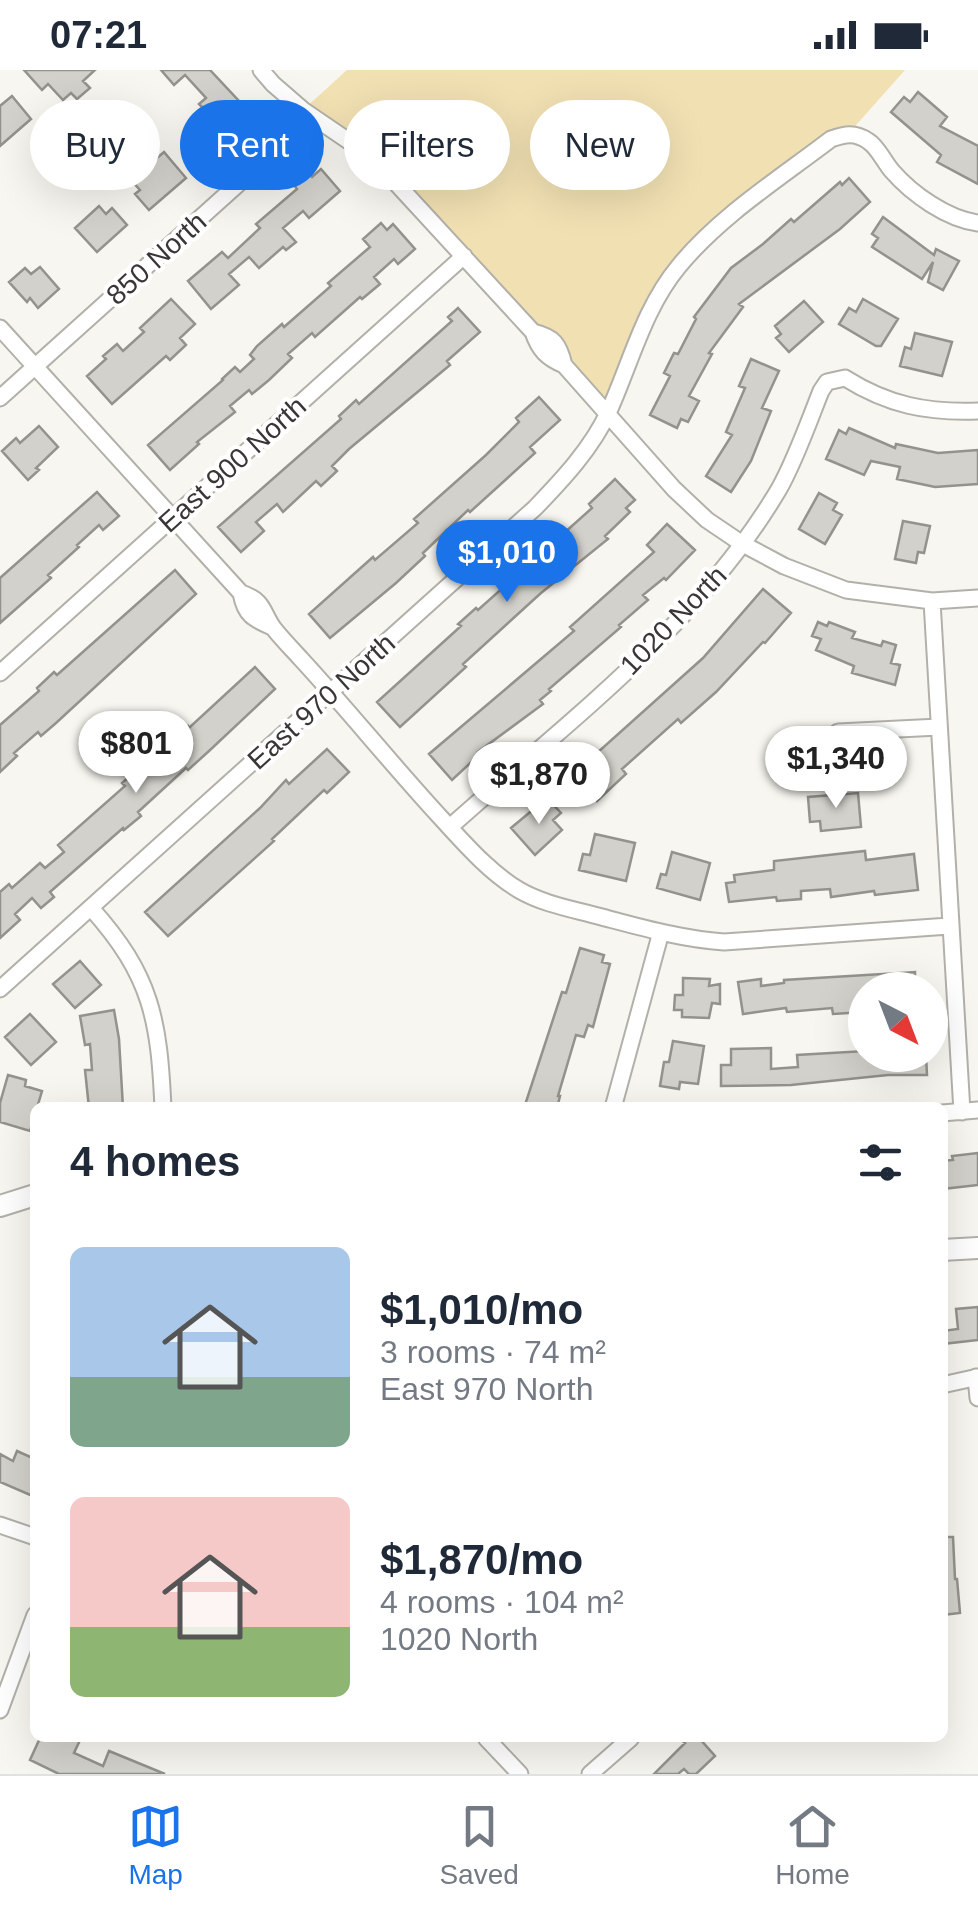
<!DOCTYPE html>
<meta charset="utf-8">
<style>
:root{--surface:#fff;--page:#f6f6f7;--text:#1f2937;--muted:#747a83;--line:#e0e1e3;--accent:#1a73e8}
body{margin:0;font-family:Arial,sans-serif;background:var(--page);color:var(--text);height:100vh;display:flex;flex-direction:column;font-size:38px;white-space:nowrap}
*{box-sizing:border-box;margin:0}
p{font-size:32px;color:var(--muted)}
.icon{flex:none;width:55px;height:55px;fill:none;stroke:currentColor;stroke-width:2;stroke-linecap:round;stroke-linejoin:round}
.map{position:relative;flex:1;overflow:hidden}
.drawer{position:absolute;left:30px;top:1032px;width:918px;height:640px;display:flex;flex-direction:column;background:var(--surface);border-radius:15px;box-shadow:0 10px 40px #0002}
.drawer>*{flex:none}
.hud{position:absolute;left:30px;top:30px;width:920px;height:90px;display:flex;gap:20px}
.needle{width:65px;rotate:138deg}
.tools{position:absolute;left:848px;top:902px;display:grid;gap:20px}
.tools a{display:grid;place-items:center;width:100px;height:100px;border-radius:50%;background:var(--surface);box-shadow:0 10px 40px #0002;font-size:50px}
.price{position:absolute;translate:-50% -85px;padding:0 22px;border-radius:35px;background:#fff;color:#222;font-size:32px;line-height:65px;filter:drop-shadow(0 2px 5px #0008)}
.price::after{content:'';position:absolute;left:50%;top:60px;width:30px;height:22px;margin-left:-15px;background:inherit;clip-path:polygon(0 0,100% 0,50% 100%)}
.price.current{background:var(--accent);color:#fff}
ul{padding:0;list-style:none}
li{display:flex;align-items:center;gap:30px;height:250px;padding:0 40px}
li span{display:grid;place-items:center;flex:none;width:280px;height:200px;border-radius:15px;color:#555}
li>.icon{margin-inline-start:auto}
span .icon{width:120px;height:120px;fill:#fffc;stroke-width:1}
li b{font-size:42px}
h2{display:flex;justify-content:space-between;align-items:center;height:120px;padding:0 40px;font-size:42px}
.tag{padding:0 35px;border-radius:45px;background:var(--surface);box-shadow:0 10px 40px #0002;font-size:35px;line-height:90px}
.tag.current{background:var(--accent);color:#fff}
.status{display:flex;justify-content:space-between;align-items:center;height:70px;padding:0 50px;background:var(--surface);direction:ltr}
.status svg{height:28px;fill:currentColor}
.dock{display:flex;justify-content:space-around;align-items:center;height:140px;border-top:2px solid var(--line);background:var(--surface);font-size:28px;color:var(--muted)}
.dock a{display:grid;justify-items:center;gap:5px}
.dock .current{color:var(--accent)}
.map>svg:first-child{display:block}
.green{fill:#f1e0b2}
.building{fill:#d3d1cb;stroke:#94928c;stroke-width:2.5}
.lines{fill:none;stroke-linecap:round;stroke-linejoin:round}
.street-casing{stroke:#b2b0a9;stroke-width:19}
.secondary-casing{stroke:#b2b0a9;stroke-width:24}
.street{stroke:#fff;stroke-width:15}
.secondary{stroke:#fff;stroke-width:20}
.labels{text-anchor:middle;stroke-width:8;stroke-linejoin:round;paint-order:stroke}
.street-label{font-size:28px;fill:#383735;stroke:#fff}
</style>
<div class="status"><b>07:21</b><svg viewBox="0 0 49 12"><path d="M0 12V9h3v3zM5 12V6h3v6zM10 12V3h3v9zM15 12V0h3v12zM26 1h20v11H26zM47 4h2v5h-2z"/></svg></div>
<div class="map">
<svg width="978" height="1704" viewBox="0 0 978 1704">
<rect width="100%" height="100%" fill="#f8f6f0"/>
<!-- green -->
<path class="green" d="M347 0H905L849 63 831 69 678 197 607 345 372 87 303 40Z"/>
<!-- building -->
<path class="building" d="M24 0H95L83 11 90 18 77 29 71 23 63 30 48 14 42 20Z
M161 0H210L253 46 227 71 202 45 206 41 199 34 206 28 185 5 174 15Z
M918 22 947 47 940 56 978 76V114L937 92 941 85 891 42 904 27 910 32Z
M12 26 31 49 0 76V36Z
M164 82 186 108 149 140 135 124 140 120 131 110Z
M321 99 340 121 309 148 303 141 283 158 296 172 286 180 283 177 259 198 249 187 229 204 239 215 211 239 188 211 222 182 228 188 260 158 256 154 297 119 294 115 308 103 312 107Z
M849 108 870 132 840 159 739 234 743 237 709 283 712 284 689 326 699 331 688 352 681 349 677 358 650 345 670 306 664 303 674 283 678 284 696 249 694 247 731 198 763 174 791 149 794 152 840 112 842 115Z
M99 136 106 144 112 138 127 155 97 182 75 158Z
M883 147 934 185 936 179 959 191 943 220 928 212 933 192 922 209 872 177 878 168 872 164Z
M381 153 387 160 393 154 415 179 398 194 394 189 374 207 380 214 362 229 360 227 315 267 312 263 288 284 292 288 269 310 252 324 249 320 230 336 235 342 197 372 199 374 170 400 148 375 223 310 222 309 235 297 240 302 254 289 250 285 257 276 282 254 284 257 331 216 328 213 370 177 363 169Z
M40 197 59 219 38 238 30 228 27 232 9 212 25 198 31 204Z
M171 229 195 254 180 268 186 275 170 290 166 286 112 334 87 306 106 289 103 286 117 274 123 281 144 262 140 258Z
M863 229 898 249 881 276H876L839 254 849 238 856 242Z
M804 231 823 252 789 282 776 268 781 264 775 256Z
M458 238 480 262 447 291 450 295 349 379 332 396 337 401 321 416 316 411 283 442 277 434 256 452 264 461 241 482 218 457 341 349 339 346 356 330 359 334 452 251 448 247Z
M915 263 952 272 942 306 900 296 905 277 911 279Z
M751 289 779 301 762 338 771 341 751 391 731 422 706 406 732 365 726 362 745 318 739 316Z
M539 327 560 350 530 377 535 383 470 442 468 440 423 483 425 486 396 513 330 568 309 544 373 487 375 490 418 453 414 449 486 385 519 352 516 348Z
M39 356 58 377 36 398 39 400 28 410 2 381 16 368 20 373Z
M849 358 895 378 896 374 938 383 978 380V414L935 417 897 409 900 397 871 391 864 405 826 389 839 360 846 364Z
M615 409 635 430 626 438 630 442 605 466 608 469 541 523 463 594 466 597 400 657 377 632 450 566 461 556 458 554 476 538 478 540 592 438 589 434Z
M97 422 119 446 103 460 99 455 77 475 79 477 48 505 51 508 0 553V508Z
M819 423 837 433 833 440 842 445 825 474 799 459Z
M903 451 930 456 924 483 918 482 916 493 895 489Z
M667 454 695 480 666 510 664 508 643 525 648 530 619 555 621 557 549 619 551 621 540 630 543 634 478 682 480 684 452 710 429 684 574 561 570 557 654 482 647 475Z
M175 500 196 524 56 653 41 666 38 662 14 683 17 686 0 702V655L39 621 37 618 54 602 57 605Z
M763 519 791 543 765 573 763 572 716 622 681 653 678 649 622 699 626 704 597 731 587 720 582 724 568 709 703 588Z
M818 552 827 556 829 552 855 562 852 568 881 576 883 571 896 575 891 593 900 595 895 615 852 603 854 596 816 580 821 569 812 566Z
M255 597 275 619 209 681 188 700 186 698 138 742 141 746 124 760 123 758 50 822 54 827 41 838 32 828 15 844 20 850 0 868V822L9 814 12 818 40 793 45 798 64 782 58 775 125 716 122 713 188 656 189 658Z
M327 679 349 702 327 723 324 720 272 769 274 771 168 866 145 842 260 738 286 710 289 714Z
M858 723 861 757 821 761 820 751 810 752 808 727Z
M547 728 561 743 553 750 562 760 535 785 511 758Z
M595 764 635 773 626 811 579 800 583 784 590 785Z
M865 781 866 790 914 784 918 820 875 825 874 821 831 827 830 819 801 821V829L777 831 776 827 729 832 726 813 735 812 734 805 774 800V791Z
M672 782 710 793 700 830 657 818 661 804 666 805Z
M580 878 604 885 602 892 610 894 593 957 588 955 584 967 576 965 558 1026H560L557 1038H524L562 922 566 923Z
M80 891 101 915 75 938 53 914Z
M915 902V920H865V942L833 944 832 938 787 942 786 938 743 944 738 912 761 909V916L784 913V910Z
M683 908 710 909 709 916 720 914V934L712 933 709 948 682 947V940H674L675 925H683Z
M114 940 119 969 123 1038H89L85 1000H92L90 974 85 975 80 946Z
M30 944 56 972 31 995 5 967Z
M673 971 704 976 698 1014 680 1012 679 1019 660 1016 664 992H669Z
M771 978V999L798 997 797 985 865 981V985H926L927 1005H888L791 1015 721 1016V995H731V979Z
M8 1005 26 1010 25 1016 42 1021 30 1061 0 1052V1033Z
M978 1083V1115L942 1119V1091L953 1090 952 1086Z
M978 1237V1270L942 1274V1261L958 1259 956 1239Z
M17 1381 35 1389V1427L0 1412V1384L13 1391Z
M942 1467H953L955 1509H957L960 1543 942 1545Z
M40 1668H81L74 1683 103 1696 109 1681 165 1704H59L30 1690Z
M679 1668H699L715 1686 696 1704H689L684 1699 678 1704H654L685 1673Z"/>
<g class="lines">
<!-- street casing -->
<g class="street-casing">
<path id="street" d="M261 0 273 14 303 40 372 87 533 262C539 280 547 288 564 295
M0 258 241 523C266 531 262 544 275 560 283 570 292 579 301 589 349 641 393 696 441 748 465 774 489 802 519 820 543 834 572 839 598 846 640 857 681 869 724 872L949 856
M533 262C554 267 559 274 564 295L674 419 707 450 741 473 784 496 846 520 932 531 978 528
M0 328 267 88 303 40
M241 523C245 545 253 549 272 557
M932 531 962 1042
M0 603 464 186
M838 662 939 657
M450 757C567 652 698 556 779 419 795 391 809 351 821 321L827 312 845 308C888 335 927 343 978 341
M91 838C152 906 159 950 163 1038
M0 919 535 438C563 409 592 378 609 341 631 292 644 238 679 196 720 146 780 108 831 69 845 64 855 62 868 71 878 77 884 92 892 101 912 124 947 149 978 153
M613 1038 661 862
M942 1043 978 1040
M976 1307 978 1328
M942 1315 978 1307
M0 1455 35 1467
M0 1640 35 1545
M486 1668 520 1704
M590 1704 631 1668"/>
</g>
<!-- secondary casing -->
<g class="secondary-casing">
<path id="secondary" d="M0 1136 35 1125
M942 1180 978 1178"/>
</g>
<!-- street -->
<use href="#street" class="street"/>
<!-- secondary -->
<use href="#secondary" class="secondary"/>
</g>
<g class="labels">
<!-- street labels -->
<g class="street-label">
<text transform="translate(156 188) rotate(-42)" y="10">850 North</text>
<text transform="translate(232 394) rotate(-42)" y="10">East 900 North</text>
<text transform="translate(673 550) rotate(-46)" y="10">1020 North</text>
<text transform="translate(321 631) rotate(-42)" y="10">East 970 North</text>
</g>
</g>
</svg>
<div class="tools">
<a><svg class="needle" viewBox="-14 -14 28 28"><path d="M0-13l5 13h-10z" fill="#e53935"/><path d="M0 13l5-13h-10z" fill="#747a83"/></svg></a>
</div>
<b class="price current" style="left:507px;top:535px">$1,010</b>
<b class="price" style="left:136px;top:726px">$801</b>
<b class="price" style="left:836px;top:741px">$1,340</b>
<b class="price" style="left:539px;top:757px">$1,870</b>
<div class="hud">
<a class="tag">Buy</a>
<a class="tag current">Rent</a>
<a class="tag">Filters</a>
<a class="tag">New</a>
</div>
<section class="drawer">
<h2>4 homes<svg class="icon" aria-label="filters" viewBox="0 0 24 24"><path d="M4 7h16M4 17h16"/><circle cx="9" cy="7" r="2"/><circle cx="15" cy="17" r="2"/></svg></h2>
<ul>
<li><span style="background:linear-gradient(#a9c7e8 65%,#7fa58c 0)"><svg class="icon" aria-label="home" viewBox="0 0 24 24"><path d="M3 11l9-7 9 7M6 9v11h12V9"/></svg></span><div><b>$1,010/mo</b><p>3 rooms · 74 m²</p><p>East 970 North</p></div></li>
<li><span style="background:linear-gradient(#f6c9c9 65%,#8fb573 0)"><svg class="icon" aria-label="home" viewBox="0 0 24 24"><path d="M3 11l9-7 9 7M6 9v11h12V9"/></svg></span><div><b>$1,870/mo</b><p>4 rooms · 104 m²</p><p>1020 North</p></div></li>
</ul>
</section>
</div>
<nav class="dock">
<a class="current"><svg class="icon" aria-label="map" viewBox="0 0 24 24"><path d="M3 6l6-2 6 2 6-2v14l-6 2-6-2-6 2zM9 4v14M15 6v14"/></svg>Map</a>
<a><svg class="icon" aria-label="saved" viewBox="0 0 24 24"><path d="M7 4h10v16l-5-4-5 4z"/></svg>Saved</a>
<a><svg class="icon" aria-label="home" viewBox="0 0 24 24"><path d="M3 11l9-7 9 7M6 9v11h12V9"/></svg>Home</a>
</nav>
